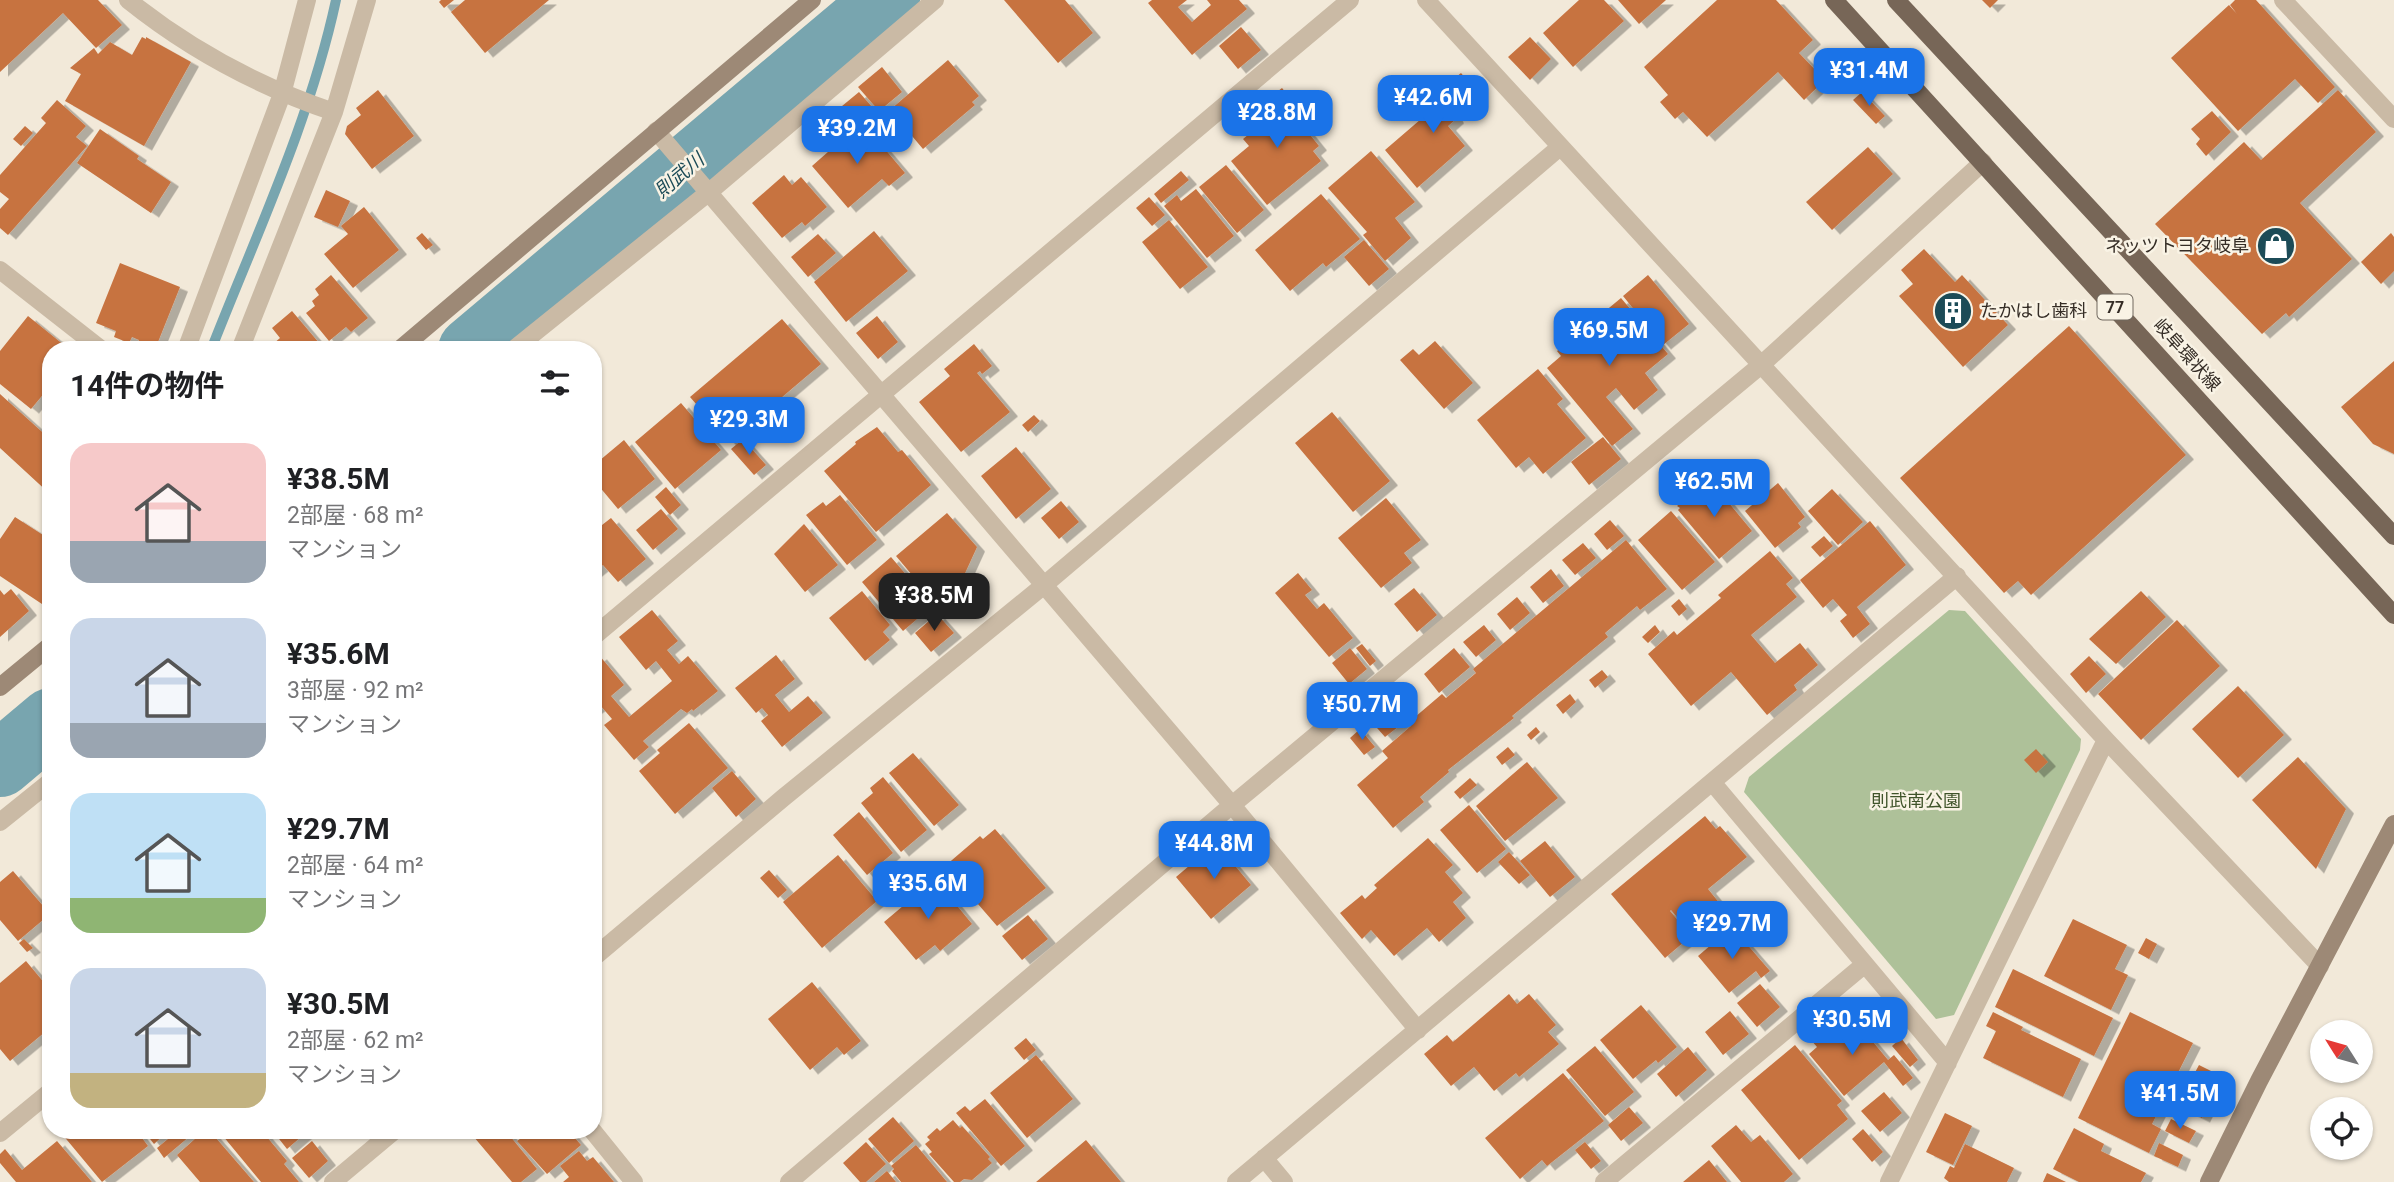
<!DOCTYPE html>
<html lang="ja">
<meta charset="utf-8">
<style>
:root{--surface:#fff;--page:#f6f6f6;--text:#202124;--muted:#757577;--accent:#1a73e8}
body{margin:0;font-family:Roboto,"Noto Sans JP",sans-serif;background:var(--page);color:var(--text);height:100vh;display:flex;flex-direction:column;font-size:26px;white-space:nowrap}
*{box-sizing:border-box;margin:0}
p{font-size:23px;color:var(--muted)}
.icon{flex:none;width:38px;height:38px;fill:none;stroke:currentColor;stroke-width:2;stroke-linecap:round;stroke-linejoin:round}
.map{position:relative;flex:1;overflow:hidden}
.sheet{position:absolute;left:42px;top:341px;width:560px;height:798px;display:flex;flex-direction:column;background:var(--surface);border-radius:28px;box-shadow:0 2px 5px #0004}
.sheet>*{flex:none}
.needle{width:46px;rotate:307deg}
.controls{position:absolute;left:2310px;top:1020px;display:grid;gap:14px}
.controls a{display:grid;place-items:center;width:63px;height:63px;border-radius:50%;background:var(--surface);box-shadow:0 2px 5px #0004;font-size:35px}
.price{position:absolute;translate:-50% -60px;padding:0 16px;border-radius:14px;background:var(--accent);color:#fff;font-size:23px;line-height:46px;filter:drop-shadow(0 2px 4px #0008)}
.price::after{content:'';position:absolute;left:50%;top:42px;width:21px;height:16px;margin-left:-10px;background:inherit;clip-path:polygon(0 0,100% 0,50% 100%)}
.price.selected{background:#222;color:#fff}
ul{padding:0;list-style:none}
li{display:flex;align-items:center;gap:21px;height:175px;padding:0 28px}
li span{display:grid;place-items:center;flex:none;width:196px;height:140px;border-radius:21px;color:#555}
li>.icon{margin-inline-start:auto}
span .icon{width:84px;height:84px;fill:#fffc;stroke-width:1}
li b{font-size:30px}
h2{display:flex;justify-content:space-between;align-items:center;height:84px;padding:0 28px;font-size:30px}
.map>svg:first-child{display:block}
.green{fill:#aec199}
.lines{fill:none;stroke-linecap:round;stroke-linejoin:round}
.stream{stroke:#78a5af;stroke-width:10}
.river{stroke:#78a5af;stroke-width:66}
.building{fill:#c77341;filter:url(#shadow)}
.street{stroke:#cabaa5;stroke-width:18}
.secondary{stroke:#9d8976;stroke-width:18}
.primary{stroke:#776657;stroke-width:18}
.labels{text-anchor:middle;stroke-width:5;stroke-linejoin:round;paint-order:stroke}
.shield{fill:#f9f3e5;stroke:#70685f;stroke-width:2}
.shield-label{font-size:16px;font-weight:bold;fill:#352d26}
.poi-label{font-size:18px;fill:#352d26;stroke:#f9f3e5;text-anchor:end}
.street-label{font-size:18px;fill:#352d26;stroke:#f9f3e5}
.park-label{font-size:18px;fill:#3f542a;stroke:#f9f3e5}
.water-label{font-size:19px;font-style:italic;fill:#1c4b57;stroke:#f9f3e5}
</style>
<div class="map">
<svg width="2394" height="1182" viewBox="0 0 2394 1182">
<defs>
<filter id="shadow"><feDropShadow dx="8" dy="4.5" stdDeviation="0" flood-color="#0004"/></filter>
</defs>
<rect width="100%" height="100%" fill="#f2e9d9"/>
<!-- green -->
<path class="green" d="M1949 610 1965 611 2081 739 2080 750 1954 1015 1936 1019 1744 792 1749 777Z"/>
<g class="lines">
<!-- stream -->
<path class="stream" d="M211 350C256 235 310 121 336 0"/>
<!-- river -->
<path class="river" d="M471 350 887 0
M0 764 51 721"/>
</g>
<!-- building -->
<path class="building" d="M0 0H98L122 25 96 48 63 13 0 72Z
M441 0H454L444 8 439 2Z
M465 0H549L485 53 451 12Z
M1004 0H1065L1093 33 1058 63Z
M1152 0H1187L1178 7 1192 22 1211 5 1207 0H1239L1247 9 1192 55 1148 3Z
M1579 0H1604L1624 21 1573 67 1543 33Z
M1618 0H1666L1639 24Z
M1717 0H1776L1813 40 1799 53 1825 80 1804 100 1778 72 1707 137 1683 112 1675 119 1660 102 1668 95 1644 67Z
M1982 0H1998L1990 8Z
M2235 0H2256L2335 87 2318 103 2295 79 2238 131 2171 58 2229 5 2237 14 2230 5Z
M1241 27 1261 50 1238 69 1219 46Z
M142 37 146 39V37L191 62 144 146 65 101 81 74 70 68 94 48 98 54 110 42 132 55Z
M1530 37 1551 59 1530 80 1508 57Z
M948 60 979 96 972 102 975 105 923 149 890 110Z
M882 67 902 92 879 111 858 87Z
M1461 73 1479 94 1454 115 1456 119 1448 126 1465 146 1417 188 1385 150 1442 101 1436 94Z
M1282 88 1296 105 1290 110 1319 146 1313 151 1321 161 1267 205 1231 161 1249 146 1243 139 1265 121 1255 109Z
M378 90 414 136 372 169 345 134 347 126 361 115 356 108Z
M2338 90 2376 132 2300 203 2352 259 2289 317 2286 313 2262 334 2155 224 2244 142 2261 160Z
M859 92 879 115 867 125 863 119 851 129 836 111Z
M1862 92 1885 116 1876 124 1853 100Z
M57 100 86 126 76 137 87 146 8 235 0 228V209L9 199 0 192V175L46 123 41 118Z
M2212 111 2231 132 2206 156 2196 144 2200 139 2191 129Z
M862 122 905 173 889 186 882 179 848 208 812 166Z
M25 126 33 133 21 146 13 139Z
M100 129 139 156 137 159 171 182 151 213 77 163Z
M1868 147 1893 174 1832 230 1806 202Z
M1371 151 1415 202 1395 218 1411 238 1385 261 1363 235 1367 232 1328 188Z
M1226 165 1264 210 1237 233 1199 187Z
M1181 171 1189 180 1161 203 1154 194Z
M784 175 792 185 801 177 827 207 805 226 802 222 782 238 752 203Z
M1196 189 1234 236 1207 258 1164 206 1177 195 1181 201Z
M326 190 350 201 338 227 314 217Z
M1321 194 1360 239 1326 267 1323 263 1290 291 1255 250Z
M1149 197 1165 215 1152 226 1136 208Z
M364 207 399 250 353 288 324 254 348 234 341 226Z
M1169 220 1208 267 1180 289 1142 242Z
M874 231 908 271 846 322 814 282Z
M422 233 433 245 426 250 416 238Z
M2391 233 2394 237V271L2381 284 2361 262Z
M818 234 836 253 808 277 791 257Z
M1364 240 1389 269 1369 286 1344 257Z
M1924 249 1955 282 1962 275 2008 325 1963 367 1899 296 1913 284 1901 270Z
M120 263 180 287 156 347 150 345 148 350H135L139 340 132 337 129 343 114 337 116 331 96 323Z
M331 275 368 318 351 332 346 327 329 341 306 313 315 306 312 301 319 295 315 289Z
M1648 275 1689 324 1663 345 1623 296Z
M1621 298 1668 354 1645 373 1658 390 1634 410 1616 388 1606 397 1633 429 1612 446 1547 368 1561 356 1557 351Z
M292 311 325 350H266L280 338 272 328Z
M28 316 70 350H51V385L31 409 0 384V351Z
M877 316 898 342 878 359 856 333Z
M782 319 821 364 729 442 690 397Z
M2069 326 2186 455 2031 595 2018 581 2004 593 1900 478Z
M1435 341 1473 383 1444 409 1400 360 1413 349 1419 355Z
M974 344 992 366 982 374 980 371 977 373 1010 412 961 452 919 402 950 376 944 369Z
M2394 361V454L2373 444 2341 407Z
M1538 369 1563 399 1557 404 1586 438 1543 474 1529 457 1516 468 1477 420Z
M0 394 51 440V495L0 448Z
M681 403 721 450 675 489 635 442Z
M1332 412 1390 481 1353 512 1295 443Z
M1034 415 1040 421 1028 432 1022 425Z
M877 427 898 452 902 450 931 485 876 532 824 471 856 444 855 442Z
M1603 437 1621 459 1589 485 1571 462Z
M743 439 766 465 754 475 731 449Z
M624 440 655 479 618 509 593 479V466Z
M1016 447 1051 489 1016 519 981 476Z
M1709 479 1752 531 1719 559 1678 510 1680 508 1677 506Z
M1778 483 1805 517 1798 523 1801 527 1775 548 1745 511Z
M666 487 681 505 670 515 655 497Z
M1832 489 1863 522 1838 545 1808 511Z
M840 495 877 540 847 565 806 515 823 502 826 506Z
M1386 498 1421 540 1404 553 1412 563 1381 588 1338 538Z
M1061 501 1079 522 1059 539 1041 518Z
M661 509 678 529 653 550 636 530Z
M1671 511 1715 562 1682 590 1638 540Z
M947 513 977 547 956 593 939 607 896 556Z
M15 517 43 535 51 522V590L42 604 0 576V539Z
M611 518 646 559 618 582 603 565 593 573V532Z
M1610 520 1624 536 1607 550 1594 534Z
M1870 521 1906 565 1857 607 1870 624 1853 638 1840 621 1847 615 1833 599 1823 608 1800 580Z
M804 524 838 565 805 592 774 554Z
M1824 536 1833 546 1820 557 1811 547Z
M1626 540 1667 589 1640 610 1637 606 1605 633 1608 637 1512 716 1514 718 1448 770 1449 772 1420 797 1424 802 1393 828 1357 785 1388 758 1382 751 1411 726 1408 723 1442 694 1446 698 1476 673 1473 669Z
M1583 543 1596 558 1575 575 1562 560Z
M1770 551 1793 578 1786 584 1797 597 1751 635 1775 663 1800 643 1818 665 1794 685 1797 690 1767 715 1731 672 1691 706 1648 654 1674 631 1677 635 1721 598 1718 595Z
M891 557 931 604 930 608 903 631 862 582Z
M1551 569 1564 586 1543 603 1530 587Z
M1298 573 1312 590 1305 595 1317 609 1324 603 1353 638 1329 657 1275 593Z
M1414 588 1437 615 1417 632 1394 604Z
M11 589 29 611 0 637V590L4 595Z
M862 591 890 625 883 632 890 640 865 661 829 618Z
M2141 591 2166 617 2116 664 2089 639Z
M1517 597 1530 613 1510 630 1497 614Z
M1679 599 1687 609 1679 616 1671 606Z
M652 610 678 641 667 650 679 664 688 656 718 691 693 711 692 709 687 713 681 709 643 741 649 747 634 760 604 725 612 719 600 705 593 710V659L599 655 624 685 611 696 629 717 672 681 656 661 646 670 619 637Z
M937 614 954 633 931 652 915 633Z
M2177 620 2220 666 2141 740 2098 694Z
M1484 625 1496 640 1476 657 1463 642Z
M1655 625 1660 632 1648 643 1642 637Z
M1362 644 1376 661 1370 666 1356 648Z
M1350 648 1367 669 1349 684 1332 663Z
M1454 648 1470 667 1439 693 1424 674Z
M776 655 795 679 775 695 789 712 808 696 823 713 782 747 761 721 768 715 762 708 756 713 735 688Z
M2089 656 2106 674 2086 693 2070 674Z
M1602 670 1608 677 1595 688 1589 680Z
M2238 686 2284 735 2238 778 2192 729Z
M1570 694 1576 702 1563 714 1556 705Z
M1392 702 1407 720 1385 737 1370 720Z
M689 723 728 768 675 814 639 771 660 753 657 750Z
M1536 727 1540 732 1531 740 1527 735Z
M1360 729 1375 747 1364 755 1350 738Z
M1508 747 1515 755 1502 765 1496 757Z
M2036 749 2048 762 2036 773 2024 760Z
M913 753 959 805 934 826 889 773Z
M2298 757 2346 809 2316 869 2252 800Z
M1527 762 1558 798 1505 841 1476 806Z
M732 771 756 799 736 817 712 788Z
M883 777 927 830 901 852 861 803 873 793 870 788Z
M1470 778 1477 785 1460 799 1454 792Z
M1469 805 1506 849 1477 873 1440 830Z
M859 812 893 853 867 875 833 835Z
M1705 816 1716 829 1720 826 1747 857 1708 889 1729 915 1698 942 1671 910 1670 911 1691 936 1665 958 1611 894Z
M995 829 1046 888 997 926 945 866 980 836 983 839Z
M1428 838 1453 865 1445 872 1463 893 1453 902 1466 918 1439 942 1427 928 1394 956 1371 930 1362 939 1340 913 1362 895 1365 899 1377 888 1374 885Z
M1545 841 1575 877 1550 897 1520 861Z
M1216 843 1251 885 1211 919 1176 877Z
M1509 852 1530 875 1519 884 1498 862Z
M838 855 877 901 822 948 783 902Z
M769 870 787 890 778 898 760 878Z
M13 871 50 914 18 941 0 920V882Z
M935 879 972 924 940 951 935 945 916 960 884 922Z
M1028 915 1048 939 1022 960 1002 936Z
M2073 919 2127 945 2115 969 2128 975 2111 1010 2044 976Z
M1732 927 1770 971 1761 978 1756 971 1729 993 1698 956Z
M2146 938 2157 944 2149 959 2138 953Z
M24 939 33 948 27 952 19 943Z
M26 961 51 991V1027L10 1061 0 1049V983Z
M2013 969 2113 1018 2094 1056 1995 1007Z
M812 982 861 1041 844 1055 837 1047 810 1070 768 1019Z
M1760 984 1780 1007 1757 1027 1737 1003Z
M1509 994 1517 1004 1529 994 1556 1025 1548 1032 1559 1044 1519 1077 1516 1073 1494 1091 1474 1067 1451 1086 1424 1054 1447 1035 1453 1042Z
M1641 1005 1677 1047 1658 1063 1656 1060 1633 1079 1600 1040Z
M1730 1011 1749 1034 1723 1055 1705 1032Z
M1993 1012 2023 1027 2021 1030 2081 1059 2063 1097 1983 1058 1996 1031 1986 1026Z
M2130 1012 2193 1043 2152 1124 2161 1129 2149 1153 2078 1118Z
M1836 1020 1847 1033 1858 1024 1888 1060 1894 1055 1913 1078 1903 1086 1884 1062 1844 1096 1809 1054 1817 1047 1811 1040Z
M1026 1038 1036 1050 1024 1060 1014 1048Z
M1901 1038 1918 1060 1910 1067 1892 1046Z
M1795 1045 1842 1101 1837 1105 1848 1119 1799 1160 1741 1090Z
M1595 1046 1634 1092 1605 1116 1566 1070Z
M1688 1047 1707 1070 1676 1097 1657 1074Z
M1036 1055 1073 1099 1027 1138 990 1093Z
M2199 1065 2223 1077 2216 1090 2192 1078Z
M1563 1073 1604 1121 1547 1166 1542 1160 1520 1179 1485 1138Z
M1884 1092 1902 1113 1880 1132 1861 1111Z
M2184 1094 2208 1106 2202 1118 2178 1106Z
M985 1099 1025 1146 1001 1166 956 1113 965 1106 970 1111Z
M1629 1107 1643 1123 1621 1141 1608 1125Z
M1945 1113 1972 1126 1953 1165 1926 1152Z
M893 1117 914 1141 889 1163 868 1139Z
M2171 1119 2196 1131 2189 1143 2165 1131Z
M953 1120 960 1128 962 1126 990 1157 988 1159 992 1163 972 1180 964 1179 960 1182H954L929 1154 932 1152 925 1144 930 1140 927 1137 937 1128 940 1131Z
M1736 1125 1751 1142 1760 1135 1793 1174 1784 1182H1741L1711 1146Z
M2074 1128 2104 1144 2101 1151 2146 1173 2141 1182H2079L2053 1169Z
M1863 1129 1883 1152 1872 1162 1852 1139Z
M66 1130H136L148 1146 102 1182 62 1134Z
M143 1130H169L154 1144Z
M179 1130H197L164 1158 157 1148Z
M205 1130H209L254 1182H200L177 1155Z
M218 1130H261L287 1161 284 1164 299 1182H261Z
M272 1130H309L287 1149Z
M468 1130H505L537 1169 521 1182H512Z
M524 1130H568L581 1145 547 1174 517 1141 524 1136 521 1133Z
M1086 1140 1121 1182H1036Z
M57 1141 92 1182H16L0 1163V1154L5 1149 22 1170Z
M312 1141 328 1161 309 1178 292 1158Z
M866 1142 886 1164 866 1182H860L843 1163Z
M1585 1142 1601 1161 1591 1169 1575 1150Z
M2159 1143 2183 1155 2178 1167 2154 1156Z
M1965 1144 2014 1168 2007 1182H1949L1944 1178 1950 1166 1954 1168Z
M916 1145 947 1182H901L892 1171 894 1169 891 1166Z
M579 1151 587 1161 593 1157 614 1182H563L569 1177 560 1166Z
M1709 1160 1727 1182H1683Z
M887 1171 896 1182H874Z
M2047 1173 2066 1182H2043Z"/>
<g class="lines">
<!-- street -->
<path class="street" d="M128 0C189 49 260 87 334 112
M1426 0 2106 740 2320 966
M2283 0 2394 119
M656 131 1232 805 1418 1030
M0 270 102 350
M186 350 282 94 307 0
M240 350 334 112 367 0
M513 350 708 193 935 0
M593 637 1350 0
M1712 782 1948 1063
M0 822 51 781
M593 958 783 798 1043 586 1560 147
M592 1130 634 1182
M0 1133 51 1091
M1264 1158 1284 1182
M333 1182 395 1130
M789 1182 1232 805 1761 365 1983 162
M1236 1182 1957 576
M1604 1182 1865 964
M1889 1182 2106 740"/>
<!-- secondary -->
<path class="secondary" d="M399 350 812 0
M0 687 51 645
M2209 1182 2259 1081 2394 824"/>
<!-- primary -->
<path class="primary" d="M1834 0 2394 615
M1896 0 2394 536"/>
</g>
<!-- icons -->
<defs>
<g id="shop-disc" transform="scale(2.0125)"><circle r="9.5" fill="#1c4b57" stroke="#f9f3e5"/><path d="M-5-2.5h2.3a2.7 3.5 0 0 1 5.4 0H5L5.5 6h-11ZM-1.5-2.5h3a1.5 2.3 0 0 0-3 0Z" fill="#fff"/></g>
<g id="building-disc" transform="scale(2.0125)"><circle r="9.5" fill="#1c4b57" stroke="#f9f3e5"/><path d="M-4-6H4V6H1V3H-1V6H-4ZM-2.5-4.3h1.7v1.8h-1.7ZM.8-4.3h1.7v1.8H.8ZM-2.5-1h1.7V.8h-1.7ZM.8-1h1.7V.8H.8Z" fill="#fff"/></g>
</defs>
<g fill-rule="evenodd">
<use href="#shop-disc" x="2276" y="246"/>
<use href="#building-disc" x="1953" y="311"/>
</g>
<g class="labels">
<!-- shield labels -->
<rect class="shield" x="2097.5" y="294.5" width="35" height="25" rx="5"/>
<g class="shield-label">
<text x="2115" y="313">77</text>
</g>
<!-- poi labels -->
<g class="poi-label">
<text x="2249" y="252">ネッツトヨタ岐阜</text>
<text x="1980" y="317" text-anchor="start">たかはし歯科</text>
</g>
<!-- street labels -->
<g class="street-label">
<text transform="translate(2187 355) rotate(48)" y="6">岐阜環状線</text>
</g>
<!-- park labels -->
<g class="park-label">
<text x="1916" y="807">則武南公園</text>
</g>
<!-- water labels -->
<g class="water-label">
<text transform="translate(679 175) rotate(-40)" y="7">則武川</text>
</g>
</g>
</svg>
<div class="controls">
<a><svg class="needle" viewBox="-14 -14 28 28"><path d="M0-13l5 13h-10z" fill="#e53935"/><path d="M0 13l5-13h-10z" fill="#757577"/></svg></a>
<a><svg class="icon" aria-label="locate" viewBox="0 0 24 24"><circle cx="12" cy="12" r="6"/><path d="M12 2v4M12 18v4M2 12h4M18 12h4"/></svg></a>
</div>
<b class="price" style="left:1869px;top:108px">¥31.4M</b>
<b class="price" style="left:1433px;top:135px">¥42.6M</b>
<b class="price" style="left:1277px;top:150px">¥28.8M</b>
<b class="price" style="left:857px;top:166px">¥39.2M</b>
<b class="price" style="left:1609px;top:368px">¥69.5M</b>
<b class="price" style="left:749px;top:457px">¥29.3M</b>
<b class="price" style="left:1714px;top:519px">¥62.5M</b>
<b class="price selected" style="left:934px;top:633px">¥38.5M</b>
<b class="price" style="left:1362px;top:742px">¥50.7M</b>
<b class="price" style="left:1214px;top:881px">¥44.8M</b>
<b class="price" style="left:928px;top:921px">¥35.6M</b>
<b class="price" style="left:1732px;top:961px">¥29.7M</b>
<b class="price" style="left:1852px;top:1057px">¥30.5M</b>
<b class="price" style="left:2180px;top:1131px">¥41.5M</b>
<section class="sheet">
<h2>14件の物件<svg class="icon" aria-label="filters" viewBox="0 0 24 24"><path d="M4 7h16M4 17h16"/><circle cx="9" cy="7" r="2"/><circle cx="15" cy="17" r="2"/></svg></h2>
<ul>
<li><span style="background:linear-gradient(#f6c9c9 70%,#9aa5b1 0)"><svg class="icon" aria-label="home" viewBox="0 0 24 24"><path d="M3 11l9-7 9 7M6 9v11h12V9"/></svg></span><div><b>¥38.5M</b><p>2部屋 · 68 m²</p><p>マンション</p></div></li>
<li><span style="background:linear-gradient(#c9d6e8 75%,#9aa5b1 0)"><svg class="icon" aria-label="home" viewBox="0 0 24 24"><path d="M3 11l9-7 9 7M6 9v11h12V9"/></svg></span><div><b>¥35.6M</b><p>3部屋 · 92 m²</p><p>マンション</p></div></li>
<li><span style="background:linear-gradient(#bfe0f5 75%,#8fb573 0)"><svg class="icon" aria-label="home" viewBox="0 0 24 24"><path d="M3 11l9-7 9 7M6 9v11h12V9"/></svg></span><div><b>¥29.7M</b><p>2部屋 · 64 m²</p><p>マンション</p></div></li>
<li><span style="background:linear-gradient(#c9d6e8 75%,#c2b280 0)"><svg class="icon" aria-label="home" viewBox="0 0 24 24"><path d="M3 11l9-7 9 7M6 9v11h12V9"/></svg></span><div><b>¥30.5M</b><p>2部屋 · 62 m²</p><p>マンション</p></div></li>
</ul>
</section>
</div>
